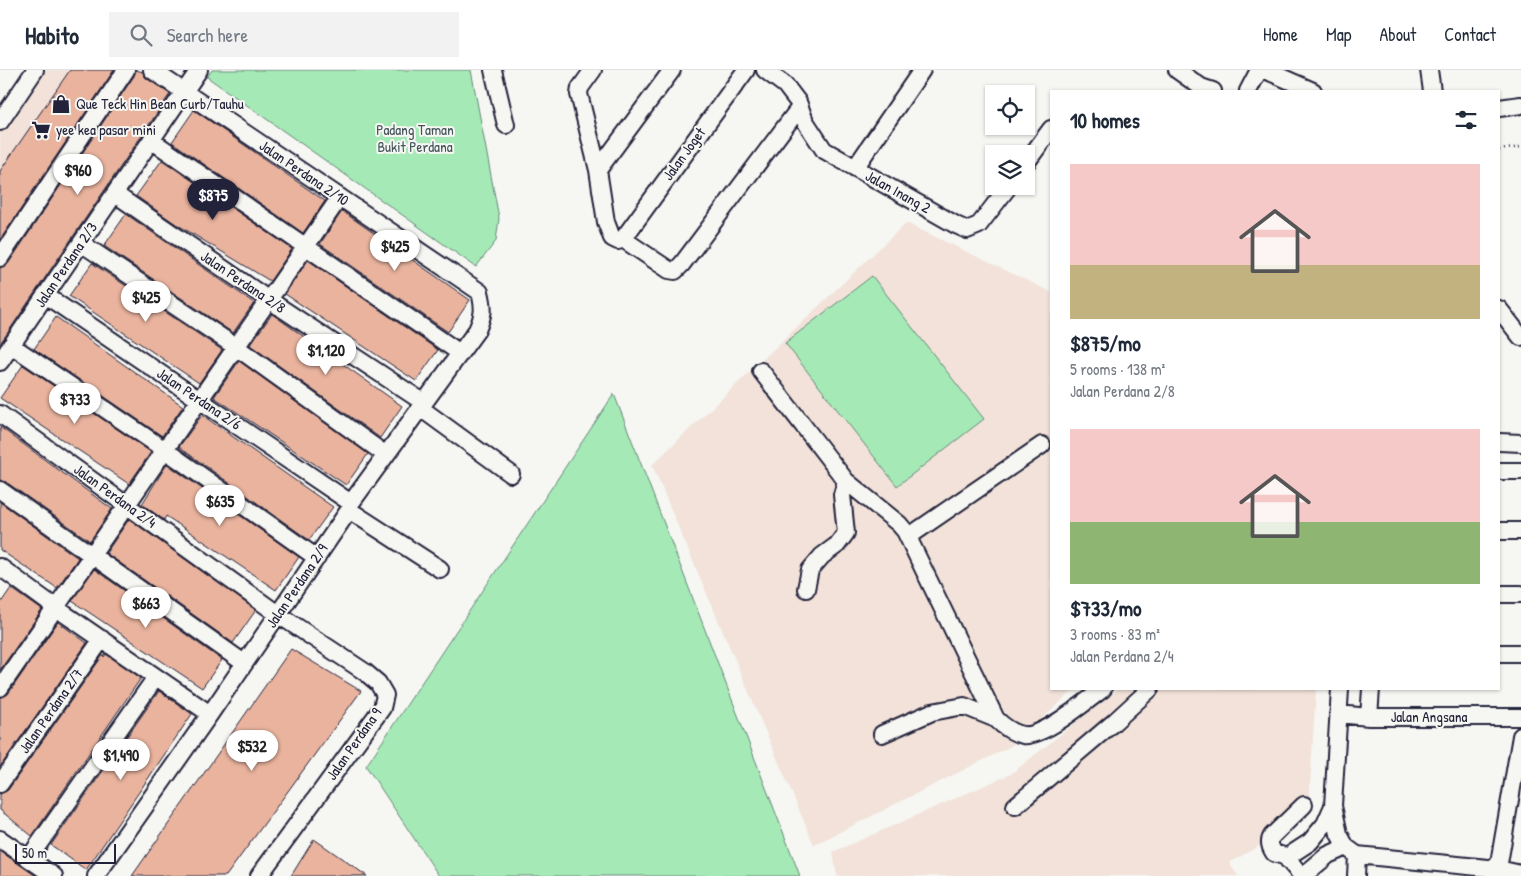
<!DOCTYPE html>
<meta charset="utf-8">
<style>
:root{--surface:#fff;--page:#f2f2f3;--text:#1f2937;--muted:#747a83;--line:#e0e1e3;--accent:#22223b}
body{margin:0;font-family:"Patrick Hand",sans-serif;background:var(--page);color:var(--text);height:100vh;display:flex;flex-direction:column;font-size:19px;white-space:nowrap}
*{box-sizing:border-box;margin:0}
p{font-size:16px;color:var(--muted)}
.icon{flex:none;width:28px;height:28px;fill:none;stroke:currentColor;stroke-width:2;stroke-linecap:round;stroke-linejoin:round}
.map{position:relative;flex:1;overflow:hidden}
.drawer{position:absolute;left:1050px;top:20px;width:450px;height:600px;display:flex;flex-direction:column;background:var(--surface);border-radius:0px;box-shadow:0 1px 4px #0004}
.drawer>*{flex:none}
.tools{position:absolute;left:985px;top:15px;display:grid;gap:10px}
.tools a{display:grid;place-items:center;width:50px;height:50px;border-radius:0px;background:var(--surface);box-shadow:0 1px 4px #0004;font-size:25px}
.scale{position:absolute;left:15px;bottom:12px;width:101px;box-sizing:border-box;padding-left:5px;border:2px solid #22223b;border-top:0;font-size:14px;line-height:18px;white-space:nowrap;color:#22223b;-webkit-text-stroke:4px #f6f6f2;paint-order:stroke}
.price{position:absolute;translate:-50% -42px;padding:0 11px;border-radius:18px;background:#fff;color:#222;font-size:16px;line-height:32px;filter:drop-shadow(0 1px 2px #0008)}
.price::after{content:'';position:absolute;left:50%;top:30px;width:15px;height:11px;margin-left:-8px;background:inherit;clip-path:polygon(0 0,100% 0,50% 100%)}
.price.current{background:var(--accent);color:#fff}
ul{padding:0;list-style:none}
li{display:grid;align-content:center;gap:10px;height:265px;padding:0 20px}
li span{display:grid;place-items:center;height:155px;border-radius:0px;color:#555}
li>.icon{margin-inline-start:auto}
span .icon{width:90px;height:90px;fill:#fffc;stroke-width:1}
li b{font-size:21px}
h2{display:flex;justify-content:space-between;align-items:center;height:60px;padding:0 20px;font-size:21px}
header{display:flex;align-items:center;gap:30px;box-sizing:border-box;height:70px;padding:0 25px;background:var(--surface);border-bottom:1px solid var(--line)}
header strong{font-size:24px}
nav{display:flex;gap:28px;margin-inline-start:auto;font-size:18px}
.search{width:350px;height:45px;background:var(--page);display:flex;align-items:center;gap:12px;box-sizing:border-box;padding:0 18px;border-radius:0px;color:var(--muted);font-size:19px}
.map>svg:first-child{display:block}
.built{fill:#f2e2d9}
.green{fill:#a5eab6;stroke:#648678}
.building{fill:#e9b39e;stroke:#22223b}
.lines{fill:none;stroke-linecap:round;stroke-linejoin:round}
.minor-casing{stroke:#22223b;stroke-width:20}
.path{stroke:#22223b;stroke-width:2.5;stroke-dasharray:1 4;stroke-linecap:butt}
.minor{stroke:#f6f6f2;stroke-width:16}
.labels{text-anchor:middle;stroke-width:4;stroke-linejoin:round;paint-order:stroke}
.poi-label{font-size:15px;fill:#22223b;stroke:#f6f6f2;text-anchor:start}
.park-label{font-size:15px;fill:#43545a;stroke:#f6f6f2}
.street-label{font-size:15px;fill:#22223b;stroke:#f6f6f2}
</style>
<header>
<strong>Habito</strong>
<div class="search"><svg class="icon" aria-label="search" viewBox="0 0 24 24"><circle cx="10" cy="10" r="6"/><path d="M15 15l6 6"/></svg>Search here</div>
<nav><a>Home</a><a>Map</a><a>About</a><a>Contact</a></nav>
</header>
<div class="map">
<svg width="1521" height="806" viewBox="0 0 1521 806">
<rect width="100%" height="100%" fill="#f6f6f2"/>
<filter id="ink" filterUnits="userSpaceOnUse"><feTurbulence type="fractalNoise" baseFrequency=".02" numOctaves="2"/><feDisplacementMap in="SourceGraphic" scale="10" xChannelSelector="R" yChannelSelector="G"/><feConvolveMatrix kernelMatrix="1 2 1 2 8 2 1 2 1" color-interpolation-filters="sRGB"/></filter>
<g filter="url(#ink)">
<!-- built -->
<path class="built" d="M28 0H130L0 193V42Z
M906 153 1051 222V619H1075L1011 676 814 775 652 395Z
M1118 619H1316L1308 748 1229 793 1238 806H837L833 782 1011 704Z"/>
<!-- green -->
<path class="green" d="M212 0H471L499 148 496 171 476 197 207 7Z
M872 206 984 349 897 416 785 273Z
M614 324 800 806H439L366 696Z"/>
<!-- building -->
<path class="building" d="M70 0H114L0 170V101Z
M136 0 143 2 146 8 170 24 0 274V198L8 194 134 6Z
M194 40 325 131 303 163 172 72Z
M162 90 292 179 270 211 173 152 136 126Z
M342 141 470 230 448 262 320 174Z
M126 144 254 233 233 263 104 176Z
M308 190 438 280 416 311 285 224Z
M92 193 222 280 199 313 69 226Z
M272 244 402 336 380 368 250 275Z
M56 247 183 336 162 366 34 279Z
M239 291 368 384 346 415 214 327Z
M23 295 151 382 129 414 0 328Z
M202 345 333 437 309 470 179 377Z
M0 357 112 439 90 471 6 412 0 410Z
M167 394 299 487 276 520 166 446 164 450 142 434Z
M0 432 78 488 57 518 0 480Z
M129 449 256 540 233 573 106 483Z
M94 499 222 590 202 618 72 531Z
M11 518 42 540 0 600V534Z
M58 552 87 573 0 697V628L8 624Z
M291 579 361 621 226 806H132Z
M106 584 141 608 32 766 0 740V724L8 720 103 585 104 587Z
M159 621 192 644 86 800 51 775Z
M314 769 367 806H291Z
M0 781 36 806H0Z"/>
<g class="lines">
<!-- minor casing -->
<g class="minor-casing">
<path id="minor" d="M493 0 506 55
M593 0 580 18 579 24 598 100 606 152 612 168 618 171 623 169 669 200 675 201 682 194 800 37
M765 0 785 15 798 32 805 51 824 80 956 155 967 160 979 155 1009 116
M1177 0 1201 17 1213 21
M1265 0 1313 21
M1429 0 1432 21
M1248 21 1259 0
M1499 38 1521 35
M0 52 35 0
M151 70 460 283
M1026 93 1051 59
M855 98 922 0
M598 100 672 0
M115 124 269 230 423 332
M623 169 746 0
M81 173 236 277 386 385
M0 188 126 0
M45 225 351 433
M1499 239 1521 267
M11 275 165 380 317 488
M0 292 199 0
M761 301 846 411 899 454 905 461 996 649C1003 656 1013 663 1023 665 1043 668 1086 631 1103 619
M419 337 511 404
M0 344 279 545 365 602 378 613 385 625 382 638 259 806
M1499 372 1521 373
M1499 401H1521
M0 420 244 593
M349 440 440 499
M1499 461H1521
M908 467 1042 375
M0 497 56 538 210 644
M806 519 810 500 822 486 837 475 846 463 842 425 846 411
M1499 524H1521
M1499 583H1521
M0 618 340 127
M1340 619 1333 736 1339 764 1346 777 1357 785 1356 806
M1338 644 1369 647H1521
M1369 647 1371 619
M882 664 932 642 964 636 996 649
M0 714 102 569
M1015 736 1113 653 1150 619
M0 769 54 806
M1357 785 1498 799 1521 804
M1287 787 1310 772 1325 754 1333 736
M29 788 156 607
M1498 799 1521 666
M96 806 210 644 349 440 351 433 477 260C484 244 484 238 480 222L152 0
M1302 806 1288 790 1287 787 1274 783C1270 777 1268 772 1272 766L1304 735
M1303 806 1328 785 1346 777"/>
</g>
<!-- path -->
<path class="path" d="M1499 80 1521 77"/>
<!-- minor -->
<use href="#minor" class="minor"/>
</g>
</g>
<!-- icons -->
<defs>
<g id="shop-bare" transform="scale(1.5)"><path d="M-5-2.5h2.3a2.7 3.5 0 0 1 5.4 0H5L5.5 6h-11ZM-1.5-2.5h3a1.5 2.3 0 0 0-3 0Z" fill="#22223b" stroke="#f6f6f2" stroke-width="2.5" paint-order="stroke"/></g>
<g id="supermarket-bare" transform="scale(1.5)"><path d="M-6-5.5h2.5l.6 2H6L4.5 2H-2.5L-4.4-4H-6ZM-1.5 3.2a1.3 1.3 0 1 0 .1 0ZM3 3.2a1.3 1.3 0 1 0 .1 0Z" fill="#22223b" stroke="#f6f6f2" stroke-width="2.5" paint-order="stroke"/></g>
</defs>
<g fill-rule="evenodd">
<use href="#shop-bare" x="61" y="34"/>
<use href="#supermarket-bare" x="41" y="60"/>
</g>
<g class="labels">
<!-- poi labels -->
<g class="poi-label">
<text x="76" y="39">Que Teck Hin Bean Curb/Tauhu</text>
<text x="56" y="65">yee kea pasar mini</text>
</g>
<!-- park labels -->
<g class="park-label">
<text x="415" y="65">Padang Taman<tspan x="415" dy="17">Bukit Perdana</tspan></text>
</g>
<!-- street labels -->
<g class="street-label">
<text transform="translate(684 84) rotate(-54)" y="5">Jalan Joget</text>
<text transform="translate(304 103) rotate(34)" y="5">Jalan Perdana 2/10</text>
<text transform="translate(898 122) rotate(29)" y="5">Jalan Inang 2</text>
<text transform="translate(66 195) rotate(-56)" y="5">Jalan Perdana 2/3</text>
<text transform="translate(243 212) rotate(34)" y="5">Jalan Perdana 2/8</text>
<text transform="translate(199 329) rotate(34)" y="5">Jalan Perdana 2/6</text>
<text transform="translate(115 426) rotate(36)" y="5">Jalan Perdana 2/4</text>
<text transform="translate(297 516) rotate(-56)" y="5">Jalan Perdana 2/9</text>
<text transform="translate(51 641) rotate(-55)" y="5">Jalan Perdana 2/7</text>
<text x="1429" y="652">Jalan Angsana</text>
<text transform="translate(354 674) rotate(-55)" y="5">Jalan Perdana 9</text>
</g>
</g>
</svg>
<div class="tools">
<a><svg class="icon" aria-label="locate" viewBox="0 0 24 24"><circle cx="12" cy="12" r="6"/><path d="M12 2v4M12 18v4M2 12h4M18 12h4"/></svg></a>
<a><svg class="icon" aria-label="layers" viewBox="0 0 24 24"><path d="M12 4l9 5-9 5-9-5zM3 14l9 5 9-5"/></svg></a>
</div>
<div class="scale">50 m</div>
<b class="price" style="left:78px;top:126px">$960</b>
<b class="price current" style="left:213px;top:151px">$875</b>
<b class="price" style="left:395px;top:202px">$425</b>
<b class="price" style="left:146px;top:253px">$425</b>
<b class="price" style="left:326px;top:306px">$1,120</b>
<b class="price" style="left:75px;top:355px">$733</b>
<b class="price" style="left:220px;top:457px">$635</b>
<b class="price" style="left:146px;top:559px">$663</b>
<b class="price" style="left:252px;top:702px">$532</b>
<b class="price" style="left:121px;top:711px">$1,490</b>
<section class="drawer">
<h2>10 homes<svg class="icon" aria-label="filters" viewBox="0 0 24 24"><path d="M4 7h16M4 17h16"/><circle cx="9" cy="7" r="2"/><circle cx="15" cy="17" r="2"/></svg></h2>
<ul>
<li><span style="background:linear-gradient(#f6c9c9 65%,#c2b280 0)"><svg class="icon" aria-label="home" viewBox="0 0 24 24"><path d="M3 11l9-7 9 7M6 9v11h12V9"/></svg></span><div><b>$875/mo</b><p>5 rooms · 138 m²</p><p>Jalan Perdana 2/8</p></div></li>
<li><span style="background:linear-gradient(#f6c9c9 60%,#8fb573 0)"><svg class="icon" aria-label="home" viewBox="0 0 24 24"><path d="M3 11l9-7 9 7M6 9v11h12V9"/></svg></span><div><b>$733/mo</b><p>3 rooms · 83 m²</p><p>Jalan Perdana 2/4</p></div></li>
</ul>
</section>
</div>
